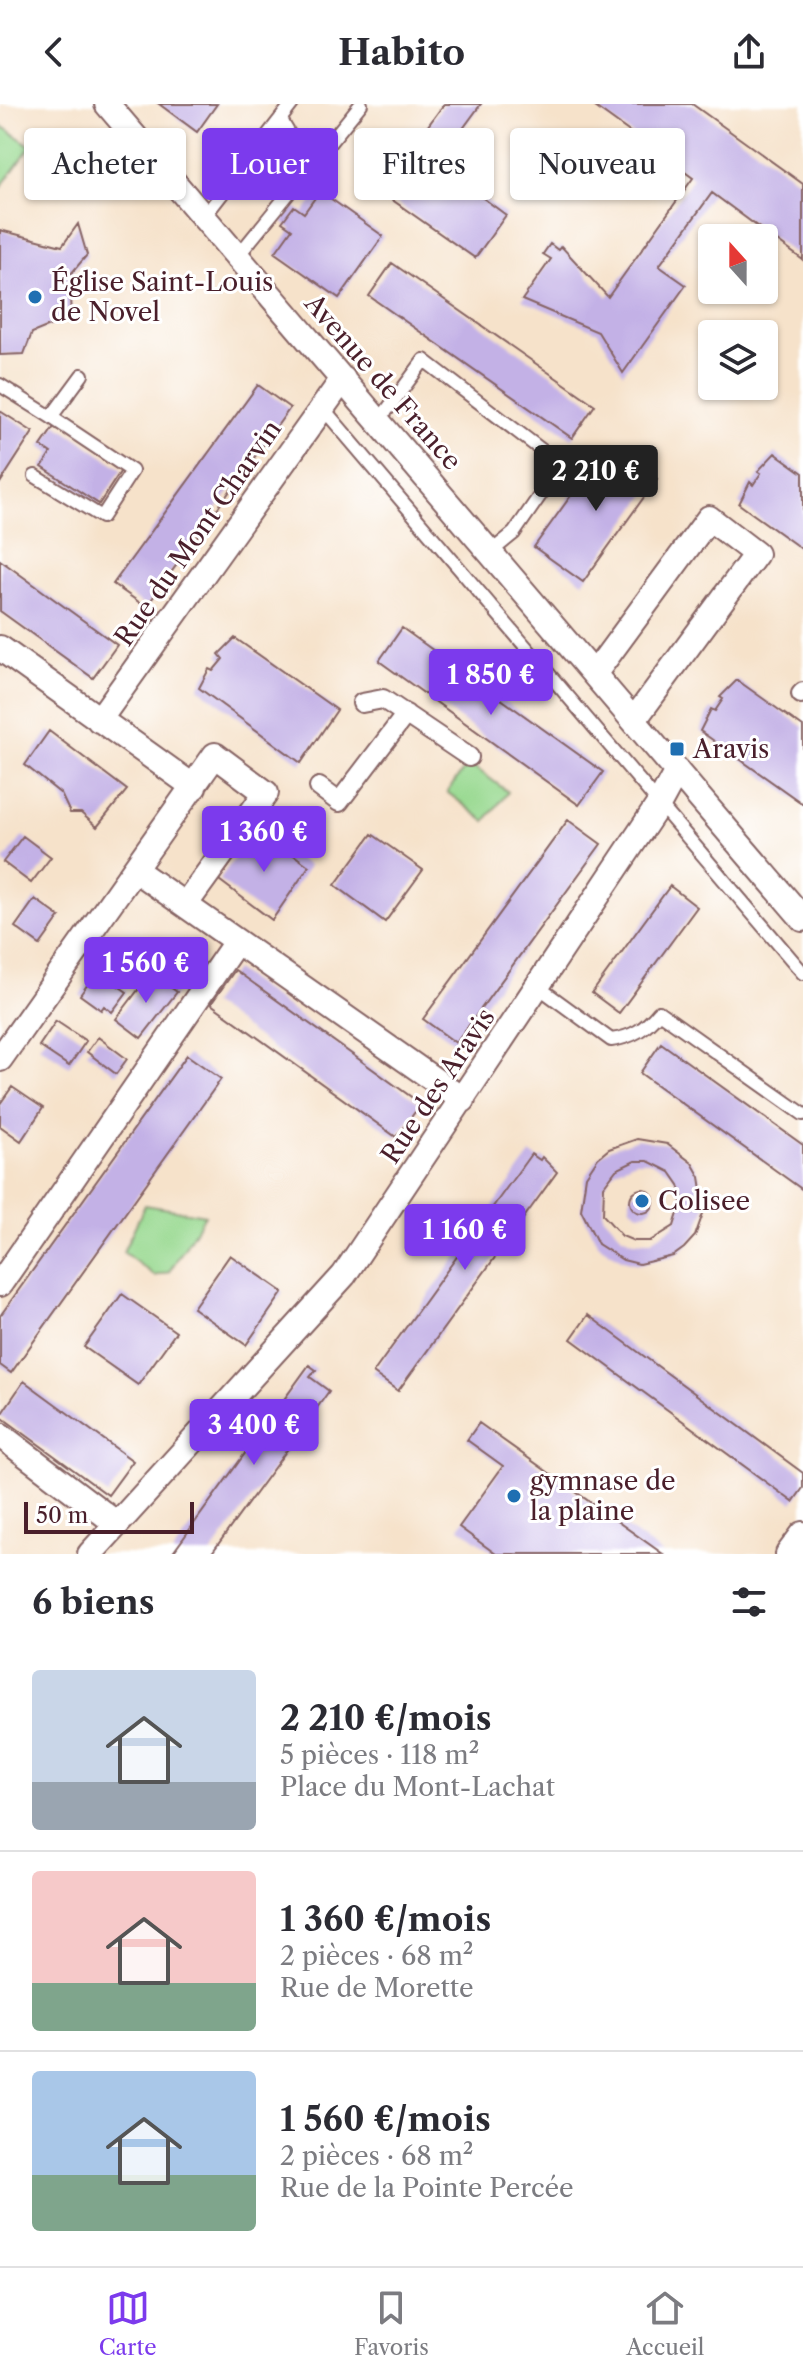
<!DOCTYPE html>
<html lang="fr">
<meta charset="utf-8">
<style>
:root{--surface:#fff;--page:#f7f7f7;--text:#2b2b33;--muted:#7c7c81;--line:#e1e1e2;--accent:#7c3aed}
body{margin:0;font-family:"Libre Caslon Text",serif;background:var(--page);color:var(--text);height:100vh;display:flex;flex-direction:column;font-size:30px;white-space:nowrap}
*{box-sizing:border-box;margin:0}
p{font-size:26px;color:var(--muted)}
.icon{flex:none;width:44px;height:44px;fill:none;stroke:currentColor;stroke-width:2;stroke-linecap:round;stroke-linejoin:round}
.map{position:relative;height:1450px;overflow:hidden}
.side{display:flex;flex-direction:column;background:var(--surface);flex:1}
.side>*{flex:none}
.hud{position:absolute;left:24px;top:24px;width:756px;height:72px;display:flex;gap:16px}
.needle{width:52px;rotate:339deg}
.controls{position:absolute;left:698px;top:120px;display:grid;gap:16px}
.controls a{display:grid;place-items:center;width:80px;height:80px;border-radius:8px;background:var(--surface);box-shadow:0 2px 6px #0004;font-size:40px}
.scale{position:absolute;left:24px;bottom:20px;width:170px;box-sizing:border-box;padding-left:8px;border:4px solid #4a1f2b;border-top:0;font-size:22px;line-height:28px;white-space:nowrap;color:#4a1f2b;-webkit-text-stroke:6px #fff;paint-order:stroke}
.price{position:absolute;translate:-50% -68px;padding:0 18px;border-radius:8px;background:var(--accent);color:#fff;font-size:26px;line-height:52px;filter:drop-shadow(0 2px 4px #0008)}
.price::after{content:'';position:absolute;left:50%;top:48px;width:24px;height:18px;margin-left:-12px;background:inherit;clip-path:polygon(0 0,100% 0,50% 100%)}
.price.active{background:#222;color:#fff}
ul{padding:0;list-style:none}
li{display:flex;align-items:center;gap:24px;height:200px;padding:0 32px}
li+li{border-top:2px solid var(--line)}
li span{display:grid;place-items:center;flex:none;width:224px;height:160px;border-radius:8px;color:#555}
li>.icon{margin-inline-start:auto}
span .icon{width:96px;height:96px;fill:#fffc;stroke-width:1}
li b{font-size:34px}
h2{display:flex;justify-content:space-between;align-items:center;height:96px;padding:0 32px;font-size:34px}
.tag{padding:0 28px;border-radius:8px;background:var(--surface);box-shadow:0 2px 6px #0004;font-size:28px;line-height:72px}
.tag.active{background:var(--accent);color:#fff}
header{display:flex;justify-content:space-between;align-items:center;height:104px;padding:0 32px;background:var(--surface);font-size:36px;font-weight:800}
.dock{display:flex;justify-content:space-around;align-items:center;height:112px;border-top:2px solid var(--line);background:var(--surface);font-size:22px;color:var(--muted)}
.dock a{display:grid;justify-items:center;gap:4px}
.dock .active{color:var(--accent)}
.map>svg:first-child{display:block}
.green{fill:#98d990;stroke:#717c5e;stroke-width:2}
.building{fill:#c3b1e6;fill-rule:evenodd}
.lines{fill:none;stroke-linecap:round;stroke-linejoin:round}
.service-casing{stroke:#866363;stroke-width:16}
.pedestrian-casing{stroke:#866363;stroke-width:22}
.minor-casing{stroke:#866363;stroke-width:28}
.service{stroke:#fff;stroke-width:12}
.pedestrian{stroke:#fff;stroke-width:18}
.minor{stroke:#fff;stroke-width:24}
.poi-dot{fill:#1f6fb2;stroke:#fff;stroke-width:3}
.labels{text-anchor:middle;stroke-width:6;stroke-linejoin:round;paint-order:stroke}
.poi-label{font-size:26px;fill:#4a1f2b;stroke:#fff;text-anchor:start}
.street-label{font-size:26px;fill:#4a1f2b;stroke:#fff}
</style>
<header><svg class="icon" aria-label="back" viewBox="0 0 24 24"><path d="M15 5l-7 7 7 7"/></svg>Habito<svg class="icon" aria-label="share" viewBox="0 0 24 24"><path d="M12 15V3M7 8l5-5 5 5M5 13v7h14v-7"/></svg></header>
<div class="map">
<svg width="803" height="1450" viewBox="0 0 803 1450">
<rect width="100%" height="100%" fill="#fff"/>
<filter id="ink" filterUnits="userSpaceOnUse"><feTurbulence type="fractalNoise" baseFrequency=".0125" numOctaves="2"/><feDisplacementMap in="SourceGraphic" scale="16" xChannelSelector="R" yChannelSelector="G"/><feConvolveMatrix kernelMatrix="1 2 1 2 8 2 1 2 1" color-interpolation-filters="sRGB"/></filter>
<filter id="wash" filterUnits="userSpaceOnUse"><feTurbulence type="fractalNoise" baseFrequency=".006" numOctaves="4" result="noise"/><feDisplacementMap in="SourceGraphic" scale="32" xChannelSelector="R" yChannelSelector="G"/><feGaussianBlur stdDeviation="1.8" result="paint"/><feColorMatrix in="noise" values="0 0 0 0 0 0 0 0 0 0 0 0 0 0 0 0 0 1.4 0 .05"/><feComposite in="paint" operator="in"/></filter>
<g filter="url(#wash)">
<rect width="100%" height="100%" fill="#f6e2ca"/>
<!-- green -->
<path class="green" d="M0 21 31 42 0 84Z
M469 659 508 688 485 717 447 688Z
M145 1101 205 1111 169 1168 155 1172 123 1148Z"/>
<g id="blocks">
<!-- building -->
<path class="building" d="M159 0H217L197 28Z
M444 0H481L437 60 506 111 475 154 371 81 391 53 400 60Z
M591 0H692L803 80V156L712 89 659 162 686 181 623 269 598 228 522 196 551 155 543 150 550 140 558 146 561 142 608 193 693 74Z
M320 87 383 132 339 194 275 149 292 125 282 118 294 102 304 109Z
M78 120 87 151 69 172 71 213 32 229 24 250 0 251V126L62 142Z
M392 159 595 301 572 334 369 192Z
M258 281 290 304 146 503 113 480Z
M0 307 33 328 0 379Z
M56 320 122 365 99 400 42 363 51 349 41 342Z
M608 340 657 375 583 478 534 443Z
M775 349 803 369V446L739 400 750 378 753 381 761 369 758 367Z
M0 456 117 541 93 574 0 507Z
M402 524 603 668 579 701 379 557Z
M235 534 337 606 301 659 199 584 209 565 213 567 223 555 219 550Z
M737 576 803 623V700L700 627 711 605 715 607 723 595 720 593Z
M49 627 127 686 97 723 81 709H70L61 690 25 661Z
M568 716 601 740 456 939 423 915Z
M256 724 309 762 272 816 219 776Z
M372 730 423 766 385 818 335 781Z
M23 732 51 753 31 779 3 758Z
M670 782 697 803 619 909 592 889Z
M35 795 60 813 40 841 15 823Z
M102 861 121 876 117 881 127 888 112 908 104 902 101 906 80 891Z
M235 866 421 1000 396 1033 211 900Z
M151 869 177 888 141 934 116 915Z
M56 917 86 937 69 962 39 942Z
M98 933 127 955 116 970 87 948Z
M661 939 803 1041V1086L640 969Z
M187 951 221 975 11 1269 0 1261V1212Z
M12 983 43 1004 21 1037 0 1022V1000Z
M637 1035 667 1040 692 1059 700 1073 705 1104 695 1132 684 1144 673 1152 639 1160 623 1156 598 1140 581 1106 586 1072 598 1054 609 1045ZM635 1057H648L670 1068 679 1081 683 1094 674 1122 650 1137H634L622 1132 603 1111 604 1082 616 1066Z
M531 1050 540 1056 542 1053 557 1068 398 1287 373 1269Z
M630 1097a12 12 0 1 1 24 0a12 12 0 1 1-24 0Z
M230 1151 283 1188 246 1241 193 1204Z
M122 1190 176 1228 138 1281 84 1243Z
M588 1211 803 1369V1384L793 1398 571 1235Z
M309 1261 316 1266 310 1273 329 1287 292 1339 211 1450H172Z
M24 1277 133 1357 108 1391 0 1312Z
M479 1319 663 1450H496L459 1423 503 1362 467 1336Z"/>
</g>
</g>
<g filter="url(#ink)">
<use href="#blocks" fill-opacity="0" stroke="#866363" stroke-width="2"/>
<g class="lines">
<!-- service casing -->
<g class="service-casing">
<path id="service" d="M281 15C291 37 300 45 324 50
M203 114 292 0
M237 153 361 0
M0 281 51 313 82 271
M322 303 803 869
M387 306 424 256 561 361 514 429 492 447
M35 372 102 413 132 367 51 313
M537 882 611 936C633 933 645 925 659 908L803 1010"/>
</g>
<!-- pedestrian casing -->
<g class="pedestrian-casing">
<path id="pedestrian" d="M801 590 803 588
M362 599 383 595 469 653
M319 683 339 698 406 610"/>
</g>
<!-- minor casing -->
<g class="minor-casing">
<path id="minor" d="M107 0 803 815
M0 544 194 683
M595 569 709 414 756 450 634 616
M99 616 343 275
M185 801 463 996
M0 955 215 651 266 689 185 801 135 766
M0 1180 236 838
M0 1331 117 1420
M90 1450 344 1171 659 700 677 667
M788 1450 803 1430"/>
</g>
<!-- service -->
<use href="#service" class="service"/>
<!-- pedestrian -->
<use href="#pedestrian" class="pedestrian"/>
<!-- minor -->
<use href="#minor" class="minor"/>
</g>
</g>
<!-- markers -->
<g class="poi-dot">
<circle cx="35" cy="193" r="8"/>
<rect x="669" y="637" width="16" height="16" rx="4"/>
<circle cx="642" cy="1097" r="8"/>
<circle cx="514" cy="1392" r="8"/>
</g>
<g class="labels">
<!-- poi labels -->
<g class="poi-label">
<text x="51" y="187">Église Saint-Louis<tspan x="51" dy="30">de Novel</tspan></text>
<text x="693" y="654">Aravis</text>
<text x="658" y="1106">Colisee</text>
<text x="530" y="1386">gymnase de<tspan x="530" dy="30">la plaine</tspan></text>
</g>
<!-- street labels -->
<g class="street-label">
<text transform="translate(383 278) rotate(49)" y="9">Avenue de France</text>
<text transform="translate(198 429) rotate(-55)" y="9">Rue du Mont Charvin</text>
<text transform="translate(438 982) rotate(-56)" y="9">Rue des Aravis</text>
</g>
</g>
</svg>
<div class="controls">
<a><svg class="needle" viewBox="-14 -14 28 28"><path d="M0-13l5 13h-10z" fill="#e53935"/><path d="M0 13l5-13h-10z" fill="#7c7c81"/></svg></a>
<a><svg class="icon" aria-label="layers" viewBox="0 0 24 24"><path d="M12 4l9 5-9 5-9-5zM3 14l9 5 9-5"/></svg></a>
</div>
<div class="scale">50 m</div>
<b class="price active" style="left:596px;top:409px">2 210 €</b>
<b class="price" style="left:491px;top:613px">1 850 €</b>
<b class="price" style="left:264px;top:770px">1 360 €</b>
<b class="price" style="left:146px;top:901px">1 560 €</b>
<b class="price" style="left:465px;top:1168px">1 160 €</b>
<b class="price" style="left:254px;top:1363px">3 400 €</b>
<div class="hud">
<a class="tag">Acheter</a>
<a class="tag active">Louer</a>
<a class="tag">Filtres</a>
<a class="tag">Nouveau</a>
</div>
</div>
<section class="side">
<h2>6 biens<svg class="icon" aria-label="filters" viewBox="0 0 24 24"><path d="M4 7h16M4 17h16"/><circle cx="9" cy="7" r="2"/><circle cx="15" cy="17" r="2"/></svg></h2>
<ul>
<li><span style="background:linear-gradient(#c9d6e8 70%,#9aa5b1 0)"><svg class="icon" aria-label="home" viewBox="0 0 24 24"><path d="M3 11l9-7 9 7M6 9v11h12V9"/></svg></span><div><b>2 210 €/mois</b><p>5 pièces · 118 m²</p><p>Place du Mont-Lachat</p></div></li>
<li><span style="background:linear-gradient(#f6c9c9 70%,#7fa58c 0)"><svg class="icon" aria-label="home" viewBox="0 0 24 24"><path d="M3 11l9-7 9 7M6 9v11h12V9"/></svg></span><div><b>1 360 €/mois</b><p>2 pièces · 68 m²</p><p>Rue de Morette</p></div></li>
<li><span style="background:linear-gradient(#a9c7e8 65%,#7fa58c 0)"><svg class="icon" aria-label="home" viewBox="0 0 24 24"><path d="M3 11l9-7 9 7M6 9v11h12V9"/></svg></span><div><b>1 560 €/mois</b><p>2 pièces · 68 m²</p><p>Rue de la Pointe Percée</p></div></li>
</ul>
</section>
<nav class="dock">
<a class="active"><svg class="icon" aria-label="map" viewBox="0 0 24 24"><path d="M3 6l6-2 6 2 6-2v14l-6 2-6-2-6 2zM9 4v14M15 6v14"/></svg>Carte</a>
<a><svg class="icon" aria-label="saved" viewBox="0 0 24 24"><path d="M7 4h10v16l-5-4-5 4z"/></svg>Favoris</a>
<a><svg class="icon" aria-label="home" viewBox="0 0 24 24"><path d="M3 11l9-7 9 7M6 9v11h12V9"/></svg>Accueil</a>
</nav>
